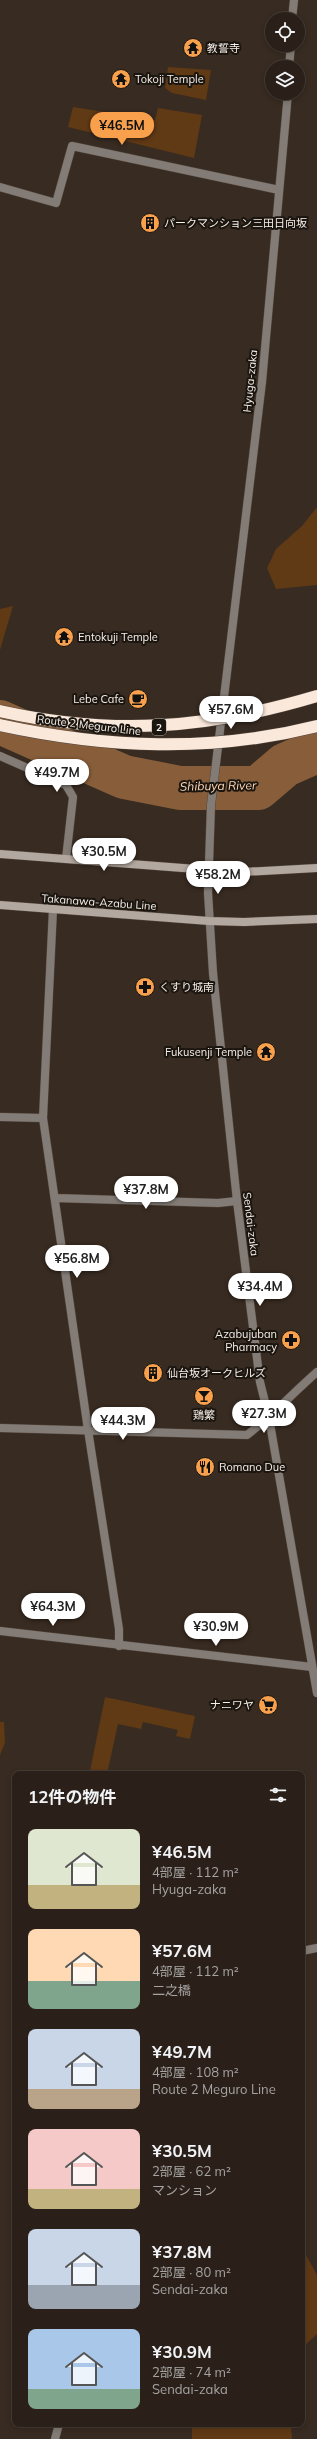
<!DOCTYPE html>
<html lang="ja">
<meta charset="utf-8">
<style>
:root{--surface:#2a2019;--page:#362d26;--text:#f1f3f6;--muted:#a5a3a2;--line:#463e38;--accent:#f9a04d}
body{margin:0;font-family:Mulish,"Noto Sans JP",sans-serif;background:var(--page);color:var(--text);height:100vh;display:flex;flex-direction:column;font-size:15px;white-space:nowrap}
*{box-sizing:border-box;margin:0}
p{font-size:13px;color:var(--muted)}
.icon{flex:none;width:22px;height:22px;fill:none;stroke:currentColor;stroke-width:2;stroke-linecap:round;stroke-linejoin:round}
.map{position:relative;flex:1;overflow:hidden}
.panel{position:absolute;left:12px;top:1771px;width:293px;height:656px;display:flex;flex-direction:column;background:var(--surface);border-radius:8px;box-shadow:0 2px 6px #0003,0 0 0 1px var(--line)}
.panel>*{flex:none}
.buttons{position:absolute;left:265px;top:12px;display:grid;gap:8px}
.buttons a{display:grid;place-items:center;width:40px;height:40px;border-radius:50%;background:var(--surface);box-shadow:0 2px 6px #0003,0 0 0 1px var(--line);font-size:20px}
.price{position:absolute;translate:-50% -34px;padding:0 9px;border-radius:14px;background:#fff;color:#222;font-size:13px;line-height:26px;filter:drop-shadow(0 1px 2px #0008)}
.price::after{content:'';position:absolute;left:50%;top:24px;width:12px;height:9px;margin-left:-6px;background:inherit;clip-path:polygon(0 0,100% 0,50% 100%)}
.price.active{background:var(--accent);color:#111}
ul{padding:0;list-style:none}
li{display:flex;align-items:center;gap:12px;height:100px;padding:0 16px}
li span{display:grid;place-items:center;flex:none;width:112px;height:80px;border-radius:8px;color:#555}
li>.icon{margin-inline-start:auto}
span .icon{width:48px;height:48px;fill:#fffc;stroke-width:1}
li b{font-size:17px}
h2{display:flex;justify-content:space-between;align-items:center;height:48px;padding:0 16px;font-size:17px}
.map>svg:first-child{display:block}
.green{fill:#603915}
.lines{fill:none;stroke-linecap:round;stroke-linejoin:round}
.river{stroke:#885e3a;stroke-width:44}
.minor-casing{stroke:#53463d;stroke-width:9}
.tertiary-casing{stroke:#53463d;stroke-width:9}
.secondary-casing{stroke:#53463d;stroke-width:9}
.minor{stroke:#837c76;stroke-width:8}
.tertiary{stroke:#837c76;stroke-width:8}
.secondary{stroke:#b3a89f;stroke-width:8}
.motorway-bridge-casing{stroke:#53463d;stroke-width:13;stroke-linecap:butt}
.motorway-bridge{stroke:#fae9db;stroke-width:12}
.labels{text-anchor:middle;stroke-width:4;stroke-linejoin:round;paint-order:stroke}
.shield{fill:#1b1510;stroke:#b4ada6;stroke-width:1}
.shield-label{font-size:10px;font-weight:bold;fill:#f6eee7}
.poi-label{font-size:11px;fill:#f6eee7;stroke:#1b1510;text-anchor:start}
.street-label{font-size:11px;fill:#f6eee7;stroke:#1b1510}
.water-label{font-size:12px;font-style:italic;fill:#ffd6b5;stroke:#1b1510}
</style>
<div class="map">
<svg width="317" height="2439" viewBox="0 0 317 2439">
<rect width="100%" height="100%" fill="#382b21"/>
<!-- green -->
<path class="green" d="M168 67 211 70 206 100 172 93 165 88Z
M73 107 155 120 158 108 202 115 194 158 68 127Z
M317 507V585L276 589 267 568 276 549 302 526Z
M13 606 0 650V609Z
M105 1697 195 1716 190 1739 176 1736 178 1730 143 1722 141 1729 118 1724 107 1774 90 1771Z
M0 1722H4L5 1743 0 1755Z
M302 2248 317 2275V2334L302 2348Z
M192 2424H291L292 2439H192Z"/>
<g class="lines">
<!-- river -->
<path class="river" d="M0 722 124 777 180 788H258L285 765 317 751"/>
<!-- minor casing -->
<g class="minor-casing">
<path id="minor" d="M0 187 56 203 72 146 279 190
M0 756 66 785 73 797 66 859
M53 909 43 1118 88 1430 119 1629V1646
M0 1117 43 1118
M55 1198 218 1203 237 1201
M0 1428 247 1435C272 1416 293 1393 317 1372
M0 1631 312 1667
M302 1951 317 1948
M55 2439 59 2424"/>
</g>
<!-- tertiary casing -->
<g class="tertiary-casing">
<path id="tertiary" d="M292 19 294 0
M289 67 291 45
M288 93 262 382 211 805 208 893 213 973 237 1201 260 1382 269 1418 317 1693"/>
</g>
<!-- secondary casing -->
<g class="secondary-casing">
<path id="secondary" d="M0 854 209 870 243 872 317 868
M0 905 209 921 244 922 317 919"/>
</g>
<!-- minor -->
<use href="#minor" class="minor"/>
<!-- tertiary -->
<use href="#tertiary" class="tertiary"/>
<!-- secondary -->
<use href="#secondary" class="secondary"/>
<!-- motorway-bridge casing -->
<g class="motorway-bridge-casing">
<path id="motorway-bridge" d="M0 711C112 736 207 729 317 696
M0 725C107 748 210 753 317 726"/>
</g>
<!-- motorway-bridge -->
<use href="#motorway-bridge" class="motorway-bridge"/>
</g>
<!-- icons -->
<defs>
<g id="temple-disc" transform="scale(1)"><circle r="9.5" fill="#f9a04d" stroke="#1b1510"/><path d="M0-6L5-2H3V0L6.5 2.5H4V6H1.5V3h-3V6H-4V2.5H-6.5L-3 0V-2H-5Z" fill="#111"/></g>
<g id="building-disc" transform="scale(1)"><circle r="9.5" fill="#f9a04d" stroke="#1b1510"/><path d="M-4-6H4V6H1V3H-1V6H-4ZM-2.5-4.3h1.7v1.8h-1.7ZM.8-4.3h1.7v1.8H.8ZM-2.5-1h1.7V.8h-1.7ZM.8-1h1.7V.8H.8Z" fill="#111"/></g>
<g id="cafe-disc" transform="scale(1)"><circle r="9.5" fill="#f9a04d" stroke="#1b1510"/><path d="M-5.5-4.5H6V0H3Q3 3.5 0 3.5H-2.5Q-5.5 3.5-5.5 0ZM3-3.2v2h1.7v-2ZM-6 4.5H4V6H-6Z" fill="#111"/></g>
<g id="pharmacy-disc" transform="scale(1)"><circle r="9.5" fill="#f9a04d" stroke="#1b1510"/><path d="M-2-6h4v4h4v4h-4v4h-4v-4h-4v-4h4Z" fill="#111"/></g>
<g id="bar-disc" transform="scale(1)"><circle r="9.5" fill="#f9a04d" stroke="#1b1510"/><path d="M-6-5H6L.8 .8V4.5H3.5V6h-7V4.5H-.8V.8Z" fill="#111"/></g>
<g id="restaurant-disc" transform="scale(1)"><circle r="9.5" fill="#f9a04d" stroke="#1b1510"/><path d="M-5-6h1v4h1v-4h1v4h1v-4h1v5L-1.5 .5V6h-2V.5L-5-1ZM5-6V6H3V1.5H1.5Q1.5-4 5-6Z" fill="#111"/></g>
<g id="supermarket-disc" transform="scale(1)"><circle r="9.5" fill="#f9a04d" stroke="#1b1510"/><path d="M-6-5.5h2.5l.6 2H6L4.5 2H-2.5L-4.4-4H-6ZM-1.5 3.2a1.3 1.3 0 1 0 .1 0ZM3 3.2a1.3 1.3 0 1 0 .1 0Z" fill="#111"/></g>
</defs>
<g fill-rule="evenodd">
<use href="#temple-disc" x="193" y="48"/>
<use href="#temple-disc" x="121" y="79"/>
<use href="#building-disc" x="150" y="223"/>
<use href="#temple-disc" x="64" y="637"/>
<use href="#cafe-disc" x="138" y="699"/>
<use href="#pharmacy-disc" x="145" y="987"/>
<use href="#temple-disc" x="266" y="1052"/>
<use href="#pharmacy-disc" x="291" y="1340"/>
<use href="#building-disc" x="153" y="1373"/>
<use href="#bar-disc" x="204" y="1396"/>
<use href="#restaurant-disc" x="205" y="1467"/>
<use href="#supermarket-disc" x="268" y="1705"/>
</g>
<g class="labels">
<!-- shield labels -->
<rect class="shield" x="152" y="719" width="14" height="16" rx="3"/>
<g class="shield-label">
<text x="159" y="731">2</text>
</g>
<!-- poi labels -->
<g class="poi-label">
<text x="207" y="52">教誓寺</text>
<text x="135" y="83">Tokoji Temple</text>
<text x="164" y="227">パークマンション三田日向坂</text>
<text x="78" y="641">Entokuji Temple</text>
<text x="124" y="703" text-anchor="end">Lebe Cafe</text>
<text x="159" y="991">くすり城南</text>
<text x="252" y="1056" text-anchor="end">Fukusenji Temple</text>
<text x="277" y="1338" text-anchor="end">Azabujuban<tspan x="277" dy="13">Pharmacy</tspan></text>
<text x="167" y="1377">仙台坂オークヒルズ</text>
<text x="204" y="1419" text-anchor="middle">鶏繁</text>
<text x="219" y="1471">Romano Due</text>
<text x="254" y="1709" text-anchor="end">ナニワヤ</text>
</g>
<!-- street labels -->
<g class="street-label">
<text transform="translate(250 381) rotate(-84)" y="4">Hyuga-zaka</text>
<text transform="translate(89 725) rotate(7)" y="4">Route 2 Meguro Line</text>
<text transform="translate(99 902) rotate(4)" y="4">Takanawa-Azabu Line</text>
<text transform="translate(251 1224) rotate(83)" y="4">Sendai-zaka</text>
</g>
<!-- water labels -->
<g class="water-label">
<text transform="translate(218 786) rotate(-1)" y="4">Shibuya River</text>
</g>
</g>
</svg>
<div class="buttons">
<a><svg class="icon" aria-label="locate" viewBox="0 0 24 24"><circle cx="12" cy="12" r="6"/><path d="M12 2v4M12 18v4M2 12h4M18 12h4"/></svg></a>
<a><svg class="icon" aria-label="layers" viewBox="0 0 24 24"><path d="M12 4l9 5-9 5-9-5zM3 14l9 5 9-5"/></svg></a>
</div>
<b class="price active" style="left:122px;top:146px">¥46.5M</b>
<b class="price" style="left:231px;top:730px">¥57.6M</b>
<b class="price" style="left:57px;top:793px">¥49.7M</b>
<b class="price" style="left:104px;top:872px">¥30.5M</b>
<b class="price" style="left:218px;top:895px">¥58.2M</b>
<b class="price" style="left:146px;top:1210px">¥37.8M</b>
<b class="price" style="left:77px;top:1279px">¥56.8M</b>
<b class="price" style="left:260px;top:1307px">¥34.4M</b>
<b class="price" style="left:264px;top:1434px">¥27.3M</b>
<b class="price" style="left:123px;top:1441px">¥44.3M</b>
<b class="price" style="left:53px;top:1627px">¥64.3M</b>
<b class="price" style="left:216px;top:1647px">¥30.9M</b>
<section class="panel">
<h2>12件の物件<svg class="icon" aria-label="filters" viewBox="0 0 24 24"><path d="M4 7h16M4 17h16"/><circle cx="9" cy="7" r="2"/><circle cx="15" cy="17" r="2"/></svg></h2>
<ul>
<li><span style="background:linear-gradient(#dfe7d0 70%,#c2b280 0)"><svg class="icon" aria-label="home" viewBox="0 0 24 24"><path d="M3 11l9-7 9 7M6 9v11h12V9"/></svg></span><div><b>¥46.5M</b><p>4部屋 · 112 m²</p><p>Hyuga-zaka</p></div></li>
<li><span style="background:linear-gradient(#ffd9b3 65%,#7fa58c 0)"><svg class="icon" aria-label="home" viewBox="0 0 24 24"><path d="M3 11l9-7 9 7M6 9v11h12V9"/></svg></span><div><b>¥57.6M</b><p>4部屋 · 112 m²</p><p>二之橋</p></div></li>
<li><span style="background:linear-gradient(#c9d6e8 75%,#b9a48a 0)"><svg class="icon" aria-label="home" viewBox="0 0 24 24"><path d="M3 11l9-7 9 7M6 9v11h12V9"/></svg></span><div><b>¥49.7M</b><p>4部屋 · 108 m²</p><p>Route 2 Meguro Line</p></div></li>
<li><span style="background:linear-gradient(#f6c9c9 75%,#c2b280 0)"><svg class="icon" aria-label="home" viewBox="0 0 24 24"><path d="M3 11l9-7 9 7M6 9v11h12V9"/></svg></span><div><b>¥30.5M</b><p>2部屋 · 62 m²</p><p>マンション</p></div></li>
<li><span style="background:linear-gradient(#c9d6e8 70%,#9aa5b1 0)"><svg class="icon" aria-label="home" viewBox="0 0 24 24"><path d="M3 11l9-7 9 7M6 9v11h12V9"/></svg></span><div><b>¥37.8M</b><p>2部屋 · 80 m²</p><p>Sendai-zaka</p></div></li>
<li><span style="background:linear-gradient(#a9c7e8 75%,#7fa58c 0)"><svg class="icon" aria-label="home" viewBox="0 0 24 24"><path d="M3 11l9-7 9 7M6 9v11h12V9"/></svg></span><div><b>¥30.9M</b><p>2部屋 · 74 m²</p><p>Sendai-zaka</p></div></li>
</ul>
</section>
</div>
